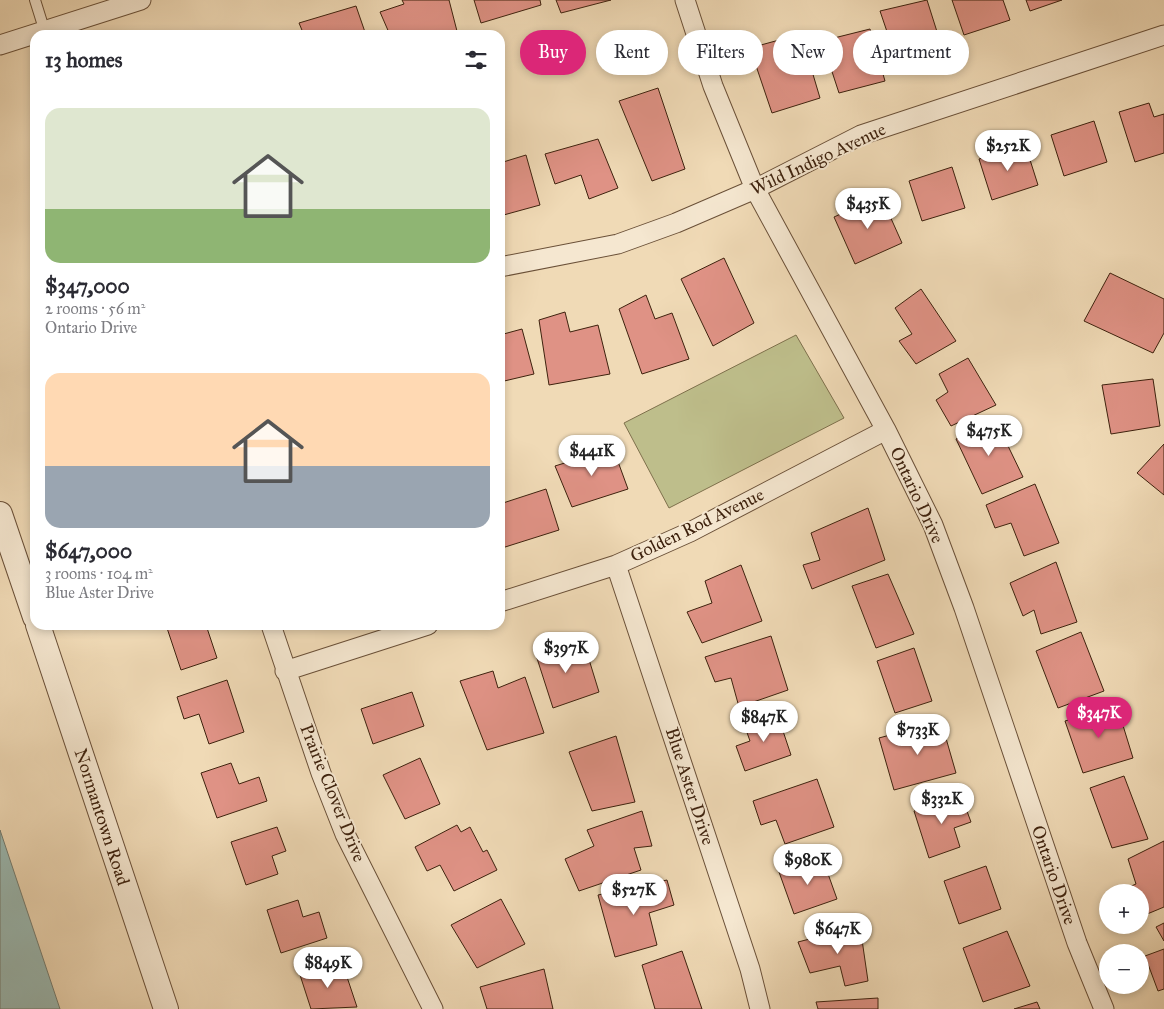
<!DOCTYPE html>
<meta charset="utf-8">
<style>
:root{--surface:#fff;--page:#f2f2f3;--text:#2b2b33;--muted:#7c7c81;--accent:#db2777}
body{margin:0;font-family:"IM FELL Great Primer",serif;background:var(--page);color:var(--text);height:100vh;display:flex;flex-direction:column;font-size:19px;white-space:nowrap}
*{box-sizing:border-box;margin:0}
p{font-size:16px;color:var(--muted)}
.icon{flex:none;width:28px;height:28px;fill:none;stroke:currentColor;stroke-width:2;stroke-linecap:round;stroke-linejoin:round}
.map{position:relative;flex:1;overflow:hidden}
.drawer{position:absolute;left:30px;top:30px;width:475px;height:600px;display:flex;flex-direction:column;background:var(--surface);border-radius:15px;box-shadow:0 2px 8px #0003}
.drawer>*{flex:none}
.guide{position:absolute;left:520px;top:30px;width:475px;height:45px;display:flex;gap:10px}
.fabs{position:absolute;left:1099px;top:884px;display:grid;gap:10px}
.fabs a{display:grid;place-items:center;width:50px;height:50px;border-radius:50%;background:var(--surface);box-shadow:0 2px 8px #0003;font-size:25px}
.price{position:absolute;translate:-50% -42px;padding:0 11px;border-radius:18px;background:#fff;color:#222;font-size:16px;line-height:32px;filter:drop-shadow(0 1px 2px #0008)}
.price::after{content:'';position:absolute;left:50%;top:30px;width:15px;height:11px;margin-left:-8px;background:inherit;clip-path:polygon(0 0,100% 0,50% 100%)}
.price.current{background:var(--accent);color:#fff}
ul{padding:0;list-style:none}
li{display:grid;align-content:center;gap:10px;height:265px;padding:0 15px}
li span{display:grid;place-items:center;height:155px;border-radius:15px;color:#555}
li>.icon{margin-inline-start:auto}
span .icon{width:90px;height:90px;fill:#fffc;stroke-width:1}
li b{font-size:21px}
h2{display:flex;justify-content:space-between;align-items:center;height:60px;padding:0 15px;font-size:21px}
.tag{padding:0 18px;border-radius:22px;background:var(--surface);box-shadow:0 2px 8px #0003;font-size:18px;line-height:45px}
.tag.current{background:var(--accent);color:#fff}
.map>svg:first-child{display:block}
.green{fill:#bebe8b;stroke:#7e704c}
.water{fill:#9bbab3;stroke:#767d71}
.building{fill:#df9285;stroke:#3e220e}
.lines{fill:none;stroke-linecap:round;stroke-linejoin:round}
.service-casing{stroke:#6a5038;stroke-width:12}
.minor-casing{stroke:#6a5038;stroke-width:21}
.tertiary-casing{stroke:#6a5038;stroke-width:26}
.service{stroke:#f5e7d0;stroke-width:10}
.minor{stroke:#f5e7d0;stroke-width:19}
.tertiary{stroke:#f5e7d0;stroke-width:24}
.labels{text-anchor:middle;stroke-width:4;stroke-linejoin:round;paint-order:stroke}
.street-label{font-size:18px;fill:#3e220e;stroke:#f5e7d0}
</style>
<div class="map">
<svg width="1164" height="1009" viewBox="0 0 1164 1009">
<rect width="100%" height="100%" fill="#f0dab6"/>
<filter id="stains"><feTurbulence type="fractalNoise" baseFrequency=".004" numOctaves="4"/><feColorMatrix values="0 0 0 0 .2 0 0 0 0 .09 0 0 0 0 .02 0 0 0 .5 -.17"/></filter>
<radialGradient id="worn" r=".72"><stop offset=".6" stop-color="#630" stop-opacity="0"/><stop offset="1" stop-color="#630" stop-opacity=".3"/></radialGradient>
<!-- green -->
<path class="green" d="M796 335 844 418 669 508 624 423Z"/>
<!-- water -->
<path class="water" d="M0 830 60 1009H0Z"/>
<!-- building -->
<path class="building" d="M402 0H449L458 35H390L380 12 404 4Z
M474 0H540L541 5 481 23Z
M556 0H611L561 13Z
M927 0 945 57 900 70 880 11Z
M952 0H1003L1010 20 964 35Z
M1026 0H1062L1030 11Z
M356 6 366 35H304L299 23Z
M870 29 885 81 839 93 822 41Z
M801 34 820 98 772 113 750 48Z
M658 88 685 169 652 181 619 101Z
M1149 103 1154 117 1164 114V153L1135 162 1119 112Z
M1094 121 1107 162 1064 176 1051 135Z
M598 139 618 188 589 199 581 175 555 184 545 154Z
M1025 144 1038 185 992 200 979 159Z
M526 155 540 205 500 216V163Z
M952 167 965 208 922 221 909 181Z
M881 196 902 243 855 264 834 217Z
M724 258 754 323 713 346 681 279Z
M1110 273 1164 299V333L1153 353 1084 321Z
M921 289 956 341 916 364 899 341 912 334 895 308Z
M646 295 655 319 672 313 689 359 642 374 619 309Z
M565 312 570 332 598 325 610 374 549 385 539 320Z
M522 329 534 374 500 382V335Z
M968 358 996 405 951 426 936 400 948 392 939 374Z
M1153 379 1160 426 1111 434 1102 385Z
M995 419 1023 477 982 494 956 439Z
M1164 444V495L1137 473Z
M613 448 628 489 572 507 555 466Z
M1035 484 1059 543 1024 556 1011 523 995 528 986 505Z
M546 489 559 530 502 548 500 541V504Z
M868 508 885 560 812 589 803 565 820 560 811 533Z
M1056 562 1077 622 1041 634 1034 610 1023 616 1010 583Z
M741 565 762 621 702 643 687 612 712 603 705 581Z
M888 574 914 634 876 648 852 586Z
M166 625H206L217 658 181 670Z
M1081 632 1104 691 1058 708 1036 651Z
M771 636 788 690 739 707 731 678 715 682 705 657Z
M566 640 570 659 587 653 599 692 553 708 534 649Z
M914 648 932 701 895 713 877 661Z
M493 671 498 688 525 677 544 733 487 750 460 681Z
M227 680 244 732 209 744 199 714 184 719 177 697Z
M412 692 424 726 373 744 361 709Z
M1117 706 1133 758 1083 773 1065 721Z
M777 713 791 755 745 771 736 746 750 741 744 724Z
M941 721 956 773 894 790 879 738Z
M616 736 635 802 592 811 569 752Z
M420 758 440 804 405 819 383 775Z
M231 763 239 784 259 777 267 801 217 818 201 773Z
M1124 776 1148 839 1112 848 1090 788Z
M817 779 834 827 785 844 776 820 761 825 753 801Z
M961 795 971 822 954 828 960 847 929 858 914 811Z
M642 811 652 846 634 848 641 870 579 891 565 859 594 846 587 830Z
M457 825 461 832 470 827 483 852 487 850 497 870 454 891 440 865 427 871 415 847Z
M277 827 286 851 272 856 278 874 246 885 231 842Z
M1164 841V907L1140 917V892H1117L1136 884 1128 859Z
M822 857 837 899 794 914 779 872Z
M986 866 1001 909 959 924 944 881Z
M667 880 674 905 649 913 657 945 615 957 598 895Z
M501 899 525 944 477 968 451 925Z
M298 900 303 917 319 912 327 938 281 953 267 910Z
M1164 923V941L1156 927Z
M860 926 868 981 845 986 840 966 810 973 798 942Z
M1007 931 1030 986 983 1002 963 948Z
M1164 949V989L1158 991 1145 956Z
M682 951 702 1009H655L642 965Z
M335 963 339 976 346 974 357 1007 311 1009 300 975Z
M544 969 553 1009H487L480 987Z
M878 998V1009H818L816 1002Z
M1037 1002 1040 1009H1014Z"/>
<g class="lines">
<!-- service casing -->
<g class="service-casing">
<path id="service" d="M35 0 45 32"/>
</g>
<!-- minor casing -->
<g class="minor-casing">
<path id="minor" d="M685 0 713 86 755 189 886 430 933 525 964 608 1077 943 1104 1009
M0 45 141 0
M500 267 618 244 676 223 755 189 861 135 1164 35
M616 565 750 969 760 1009
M500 602 616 565 690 532 886 430
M271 625 321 773 345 834 433 1009
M285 671 428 625"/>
</g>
<!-- tertiary casing -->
<g class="tertiary-casing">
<path id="tertiary" d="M0 514 35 617
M38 625 166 1009"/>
</g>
<!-- service -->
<use href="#service" class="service"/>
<!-- minor -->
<use href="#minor" class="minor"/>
<!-- tertiary -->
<use href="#tertiary" class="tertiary"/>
</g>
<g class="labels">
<!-- street labels -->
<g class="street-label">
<text transform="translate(818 159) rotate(-25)" y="6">Wild Indigo Avenue</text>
<text transform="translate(917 495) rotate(65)" y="6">Ontario Drive</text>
<text transform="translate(697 525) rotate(-26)" y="6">Golden Rod Avenue</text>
<text transform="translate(690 786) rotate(72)" y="6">Blue Aster Drive</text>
<text transform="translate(333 793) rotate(68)" y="6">Prairie Clover Drive</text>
<text transform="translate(102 817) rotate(72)" y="6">Normantown Road</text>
<text transform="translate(1054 875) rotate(71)" y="6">Ontario Drive</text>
</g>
</g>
<rect width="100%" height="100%" filter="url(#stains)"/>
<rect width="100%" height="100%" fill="url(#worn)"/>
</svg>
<div class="fabs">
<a>+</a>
<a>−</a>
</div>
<b class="price" style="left:1008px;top:172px">$252K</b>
<b class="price" style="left:868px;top:230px">$435K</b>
<b class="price" style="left:989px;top:457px">$475K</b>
<b class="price" style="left:592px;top:477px">$441K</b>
<b class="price" style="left:566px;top:674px">$397K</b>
<b class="price current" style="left:1099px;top:739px">$347K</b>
<b class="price" style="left:764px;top:743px">$847K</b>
<b class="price" style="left:918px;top:756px">$733K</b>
<b class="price" style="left:942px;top:825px">$332K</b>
<b class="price" style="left:808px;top:886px">$980K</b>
<b class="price" style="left:634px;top:916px">$527K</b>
<b class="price" style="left:838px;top:955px">$647K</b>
<b class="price" style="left:328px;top:989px">$849K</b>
<div class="guide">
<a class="tag current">Buy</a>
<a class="tag">Rent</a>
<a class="tag">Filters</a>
<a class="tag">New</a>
<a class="tag">Apartment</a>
</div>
<section class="drawer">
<h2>13 homes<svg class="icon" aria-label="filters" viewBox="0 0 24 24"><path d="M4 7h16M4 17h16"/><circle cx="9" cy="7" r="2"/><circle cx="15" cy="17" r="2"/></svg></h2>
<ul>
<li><span style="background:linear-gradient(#dfe7d0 65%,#8fb573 0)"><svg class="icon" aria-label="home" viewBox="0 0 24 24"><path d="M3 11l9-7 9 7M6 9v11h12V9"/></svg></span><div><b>$347,000</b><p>2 rooms · 56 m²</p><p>Ontario Drive</p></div></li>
<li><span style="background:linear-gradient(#ffd9b3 60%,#9aa5b1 0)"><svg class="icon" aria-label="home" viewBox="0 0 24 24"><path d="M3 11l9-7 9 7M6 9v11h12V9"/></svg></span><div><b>$647,000</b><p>3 rooms · 104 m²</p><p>Blue Aster Drive</p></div></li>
</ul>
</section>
</div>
